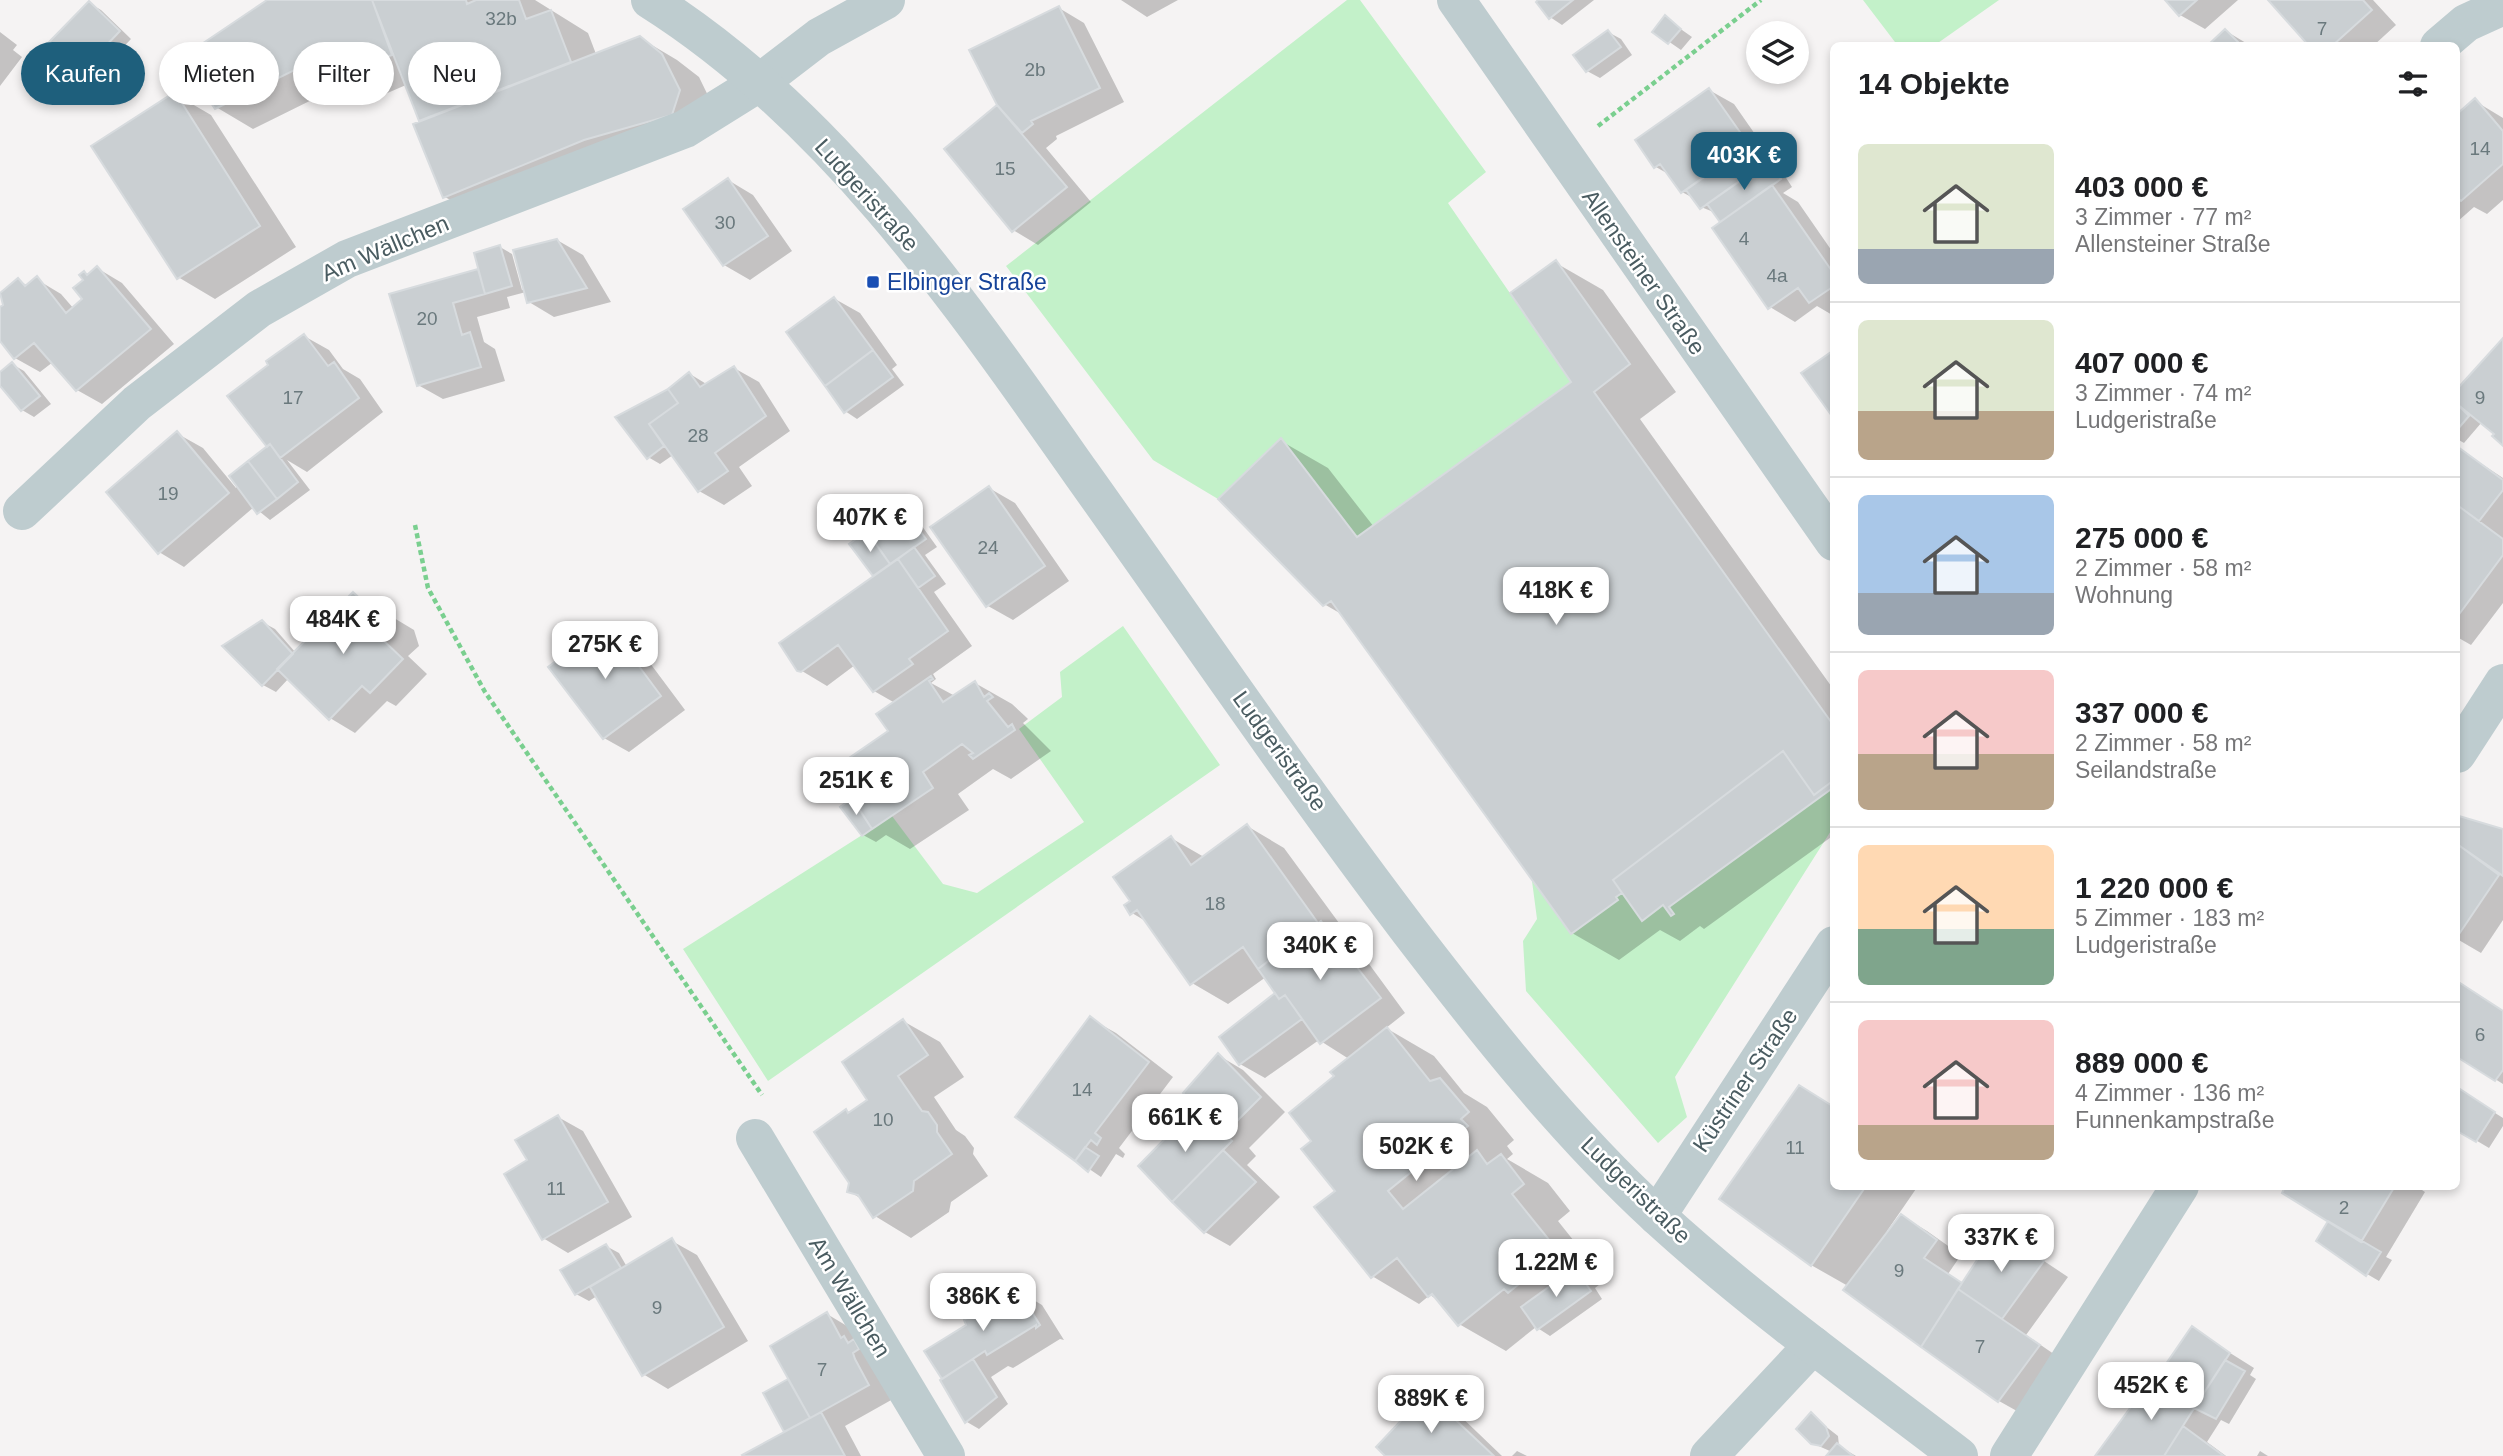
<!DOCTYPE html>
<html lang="de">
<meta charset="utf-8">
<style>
:root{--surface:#fff;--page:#f2f2f2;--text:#202124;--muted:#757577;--line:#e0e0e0;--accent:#1e5f7c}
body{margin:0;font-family:Arial,sans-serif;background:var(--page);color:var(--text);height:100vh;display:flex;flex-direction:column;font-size:26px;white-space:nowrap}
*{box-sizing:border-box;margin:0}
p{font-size:23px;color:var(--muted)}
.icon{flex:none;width:38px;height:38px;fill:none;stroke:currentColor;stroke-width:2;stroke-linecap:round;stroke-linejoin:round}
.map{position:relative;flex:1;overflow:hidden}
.panel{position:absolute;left:1830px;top:42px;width:630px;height:1148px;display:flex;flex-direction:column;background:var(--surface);border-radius:10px;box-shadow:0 4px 10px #0003}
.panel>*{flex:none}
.banner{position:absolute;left:21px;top:42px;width:665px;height:63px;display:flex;gap:14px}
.fabs{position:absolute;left:1746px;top:21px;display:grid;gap:14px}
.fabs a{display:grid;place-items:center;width:63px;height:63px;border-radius:50%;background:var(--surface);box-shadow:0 4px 10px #0003;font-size:35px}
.price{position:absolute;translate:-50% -60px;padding:0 16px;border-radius:14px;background:#fff;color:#222;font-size:23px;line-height:46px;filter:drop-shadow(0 2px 4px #0008)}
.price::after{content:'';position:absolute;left:50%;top:42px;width:21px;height:16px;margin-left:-10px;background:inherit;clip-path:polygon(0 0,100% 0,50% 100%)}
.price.current{background:var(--accent);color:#fff}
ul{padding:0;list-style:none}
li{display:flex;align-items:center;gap:21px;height:175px;padding:0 28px}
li+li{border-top:2px solid var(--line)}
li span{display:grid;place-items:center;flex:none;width:196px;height:140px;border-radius:10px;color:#555}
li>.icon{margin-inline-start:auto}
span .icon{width:84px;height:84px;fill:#fffc;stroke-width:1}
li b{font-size:30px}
h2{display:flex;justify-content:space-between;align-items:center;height:84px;padding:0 28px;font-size:30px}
.pill{padding:0 24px;border-radius:32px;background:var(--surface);box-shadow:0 4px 10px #0003;font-size:24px;line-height:63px}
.pill.current{background:var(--accent);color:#fff}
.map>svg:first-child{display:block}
.green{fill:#c3f1c9}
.shadow{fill:#0003}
.building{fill:#cacfd2;stroke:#d7dbde;stroke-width:2}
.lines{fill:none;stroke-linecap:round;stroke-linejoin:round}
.path{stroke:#7acf8f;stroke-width:4.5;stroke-dasharray:5 3.5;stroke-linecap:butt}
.minor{stroke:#becccf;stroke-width:38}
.tertiary{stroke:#becccf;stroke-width:38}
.transit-dot{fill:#1a4fb4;stroke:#fff;stroke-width:2.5}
.labels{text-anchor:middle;stroke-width:5;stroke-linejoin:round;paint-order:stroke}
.number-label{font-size:19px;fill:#6a797d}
.street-label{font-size:23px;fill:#4a5c61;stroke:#fff}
.transit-label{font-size:23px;fill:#164399;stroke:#fff;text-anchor:start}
</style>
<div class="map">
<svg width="2503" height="1456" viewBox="0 0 2503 1456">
<rect width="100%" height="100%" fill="#f5f3f3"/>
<!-- green -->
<path class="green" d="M1347 0H1360L1486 172 1448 203 1571 382 1357 537 1281 439 1218 499 1153 460 1006 266Z
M1863 0H1999L1935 45 1898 46Z
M1123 626 1220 765 768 1081 683 949 892 816 943 884 977 893 1084 822 1019 729 1062 697 1060 672Z
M1834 787V826L1675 1077 1687 1117 1658 1143 1526 991 1523 941 1537 919 1532 881 1571 934 1618 900 1616 897 1622 893 1642 921 1663 905 1672 916 1674 914 1669 907Z"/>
<!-- shadow -->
<path class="shadow" d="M271 0H535L588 33 596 54 640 38 677 60 699 77 716 112 482 218 445 197 406 85 369 101 342 85 253 129 216 107Z
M1121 0H1178L1147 17Z
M1541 0H1594L1562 25 1550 17Z
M2167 0H2238L2205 29 2180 15Z
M2270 0H2373L2396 25 2373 46H2311Z
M89 3 101 10 131 39 92 80 80 73Z
M1059 8 1084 23 1124 102 1056 136 1057 139 1046 148 1091 202 1038 245 1013 230 946 149 999 105Z
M1665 18 1692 37 1681 50 1655 32Z
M2226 31 2251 46H2210Z
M0 32 17 45 13 50 22 57 0 86Z
M1608 32 1621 39 1632 55 1600 78 1587 71Z
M1709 90 1734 104 1773 160 1769 163 1781 170 1792 187 1783 193 1798 202 1834 254V316L1817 306 1795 322 1770 307 1716 213 1701 207 1695 199 1682 192 1670 175 1656 167 1637 140Z
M175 94 211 115 296 247 215 299 178 277Z
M2475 101 2503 118V200L2487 214 2474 207 2457 222V116Z
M728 180 753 195 792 251 750 280 724 265 686 209Z
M557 240 583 255 611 302 554 317 529 302 526 292 507 297 510 308 477 317 484 342 495 349 505 381 443 399 418 385 392 296 481 270 500 247 512 254 522 290 525 289Z
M1556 263 1603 290 1676 392 1640 419 1834 690V835L1704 929 1700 926 1680 941 1660 930 1619 960 1572 933 1343 615 1324 604 1281 441 1328 468 1374 527 1573 382Z
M97 268 122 283 174 344 102 404 77 390 53 362 40 372 15 358 0 339V310L6 305 0 295 18 280 28 286 36 279 61 294 74 309 85 299 84 273 89 276Z
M835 299 860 313 897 365 892 369 904 385 857 419 845 411Z
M304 336 329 350 343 369 360 379 383 412 307 472 287 460 310 490 270 520 254 507 184 567 159 552 178 434 203 448 236 488 269 447Z
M2503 340V443L2482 422 2464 443 2457 439V392Z
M12 364 24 371 51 404 34 417 22 410 0 384V374Z
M734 368 759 382 790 431 739 467 752 486 724 505 699 491 673 455 660 464 648 457 618 418 669 390 690 374 708 385Z
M2459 449 2503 478V603L2471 645 2457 637Z
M989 488 1015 503 1069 581 1013 620 988 606 933 528Z
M897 501 909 508 937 547 925 555 946 584 934 592 972 646 933 674 936 679 931 683 955 696 975 683 1012 704 1026 717 1028 719 1023 723 1051 751 1011 779 993 769 958 794 969 810 910 849 886 835 876 842 863 835 852 800 890 731 895 703 874 691 855 665 827 686 802 671 877 576 869 531Z
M354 594 414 630 419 646 408 656 427 674 396 706 387 701 355 733 330 718 289 678 276 692 263 685 225 647 262 622 275 629 296 653Z
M607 625 632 639 685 710 629 752 604 738Z
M2460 818 2503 831V920L2481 953 2457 939V822Z
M1247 826 1284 848 1405 1013 1386 1028 1434 1056 1464 1093 1487 1107 1514 1140 1507 1146 1513 1154 1507 1159 1548 1183 1570 1211 1558 1221 1605 1280 1595 1288 1602 1299 1550 1336 1536 1327 1506 1351 1459 1324 1441 1302 1430 1295 1419 1304 1372 1276 1313 1141 1337 1076 1349 1059 1319 1040 1265 1078 1240 1064 1278 993 1266 977 1228 1004 1192 983 1149 923 1132 913 1133 901 1171 838 1204 857Z
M2457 984 2503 1011V1084L2457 1055Z
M1091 1019 1116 1033 1173 1077 1119 1148 1125 1154 1123 1158 1116 1154 1101 1177 1076 1160Z
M903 1021 940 1042 964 1077 934 1097 956 1130 965 1136 974 1148 973 1154 988 1176 951 1202 949 1212 911 1238 875 1216 863 1200 849 1191 846 1111 850 1114 869 1100Z
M1218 1055 1243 1070 1285 1112 1249 1148 1256 1156 1247 1165 1280 1197 1230 1246 1205 1232 1199 1107Z
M2457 1089 2503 1118V1126L2489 1148 2457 1129Z
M1834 1107V1186H1918L1887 1231 1889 1232 1902 1216 1927 1231 1961 1255 1948 1274 1962 1283 1999 1231 2068 1277 2026 1335 2064 1361 2024 1415 1999 1401 1845 1290 1848 1286 1811 1265Z
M558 1117 583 1131 632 1217 568 1253 543 1238 530 1161Z
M2287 1186H2416L2425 1192 2386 1257 2392 1260 2379 1281 2367 1274 2330 1221Z
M672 1241 697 1255 748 1341 668 1389 643 1374 597 1296 589 1301 576 1294 606 1246 619 1253 627 1267Z
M1017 1290 1042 1305 1064 1340 1060 1339 1013 1368 1008 1366 991 1377 1008 1404 979 1429 967 1422 944 1379 969 1325Z
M827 1314 852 1329 893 1399 845 1426 861 1456H744L787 1432 766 1394 791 1380Z
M2192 1329 2254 1368 2250 1375 2256 1379 2229 1424 2221 1420 2207 1442 2226 1456H2097L2145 1397Z
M1428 1395 1453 1409 1502 1456H1388Z
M1811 1415 1838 1436 1839 1446 1856 1456H1829L1832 1452 1812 1443Z
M1517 1451 1527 1456H1512Z
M2260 1451 2268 1456H2257Z"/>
<!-- building -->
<path class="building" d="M267 0H372L392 55 331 81 317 59 215 109 181 58Z
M372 0H466L467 4 476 0H519L526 19 551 10 571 62 419 121Z
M1538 0H1573L1549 19 1536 2Z
M2165 0H2197L2179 16Z
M2268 0H2363L2372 10 2332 46H2309Z
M89 1 120 31 79 74 48 43Z
M1059 6 1100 88 1031 121 1033 124 1022 133 997 105 969 50Z
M1665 15 1681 29 1668 44 1652 32Z
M2225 29 2242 46H2207Z
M1608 30 1621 47 1586 72 1573 55Z
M640 36 662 54 680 90 672 115 584 140 443 198 413 124Z
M1709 88 1749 145 1681 193 1660 164 1654 168 1635 140Z
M175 92 260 226 177 279 91 146Z
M2475 98 2503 131V164L2461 201 2457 197V114Z
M997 105 1067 187 1012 232 944 149Z
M1743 150 1757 169 1700 209 1686 190Z
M1768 161 1781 179 1720 222 1707 204Z
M728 178 768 236 723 266 683 209Z
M1772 185 1834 274V286L1809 303 1798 288 1768 309 1712 228Z
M557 239 587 288 527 303 513 250Z
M500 245 512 286 485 294 474 253Z
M1556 260 1630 364 1594 392 1834 726V780L1814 795 1783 751 1613 880 1622 893 1616 897 1618 900 1571 934 1331 601 1323 606 1218 499 1281 438 1357 537 1571 382 1510 293Z
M97 266 151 329 76 391 34 343 14 359 0 341V307L3 305 0 293 18 278 25 286 37 276 66 313 82 299 73 288 83 280 79 275 84 271 87 275Z
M478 269 485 294 453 303 462 335 470 332 481 367 417 386 389 294Z
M834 297 873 350 825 386 786 332Z
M304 334 328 366 334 362 359 398 280 458 270 444 267 447 227 396 268 365 266 361Z
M2503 338V446L2492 436 2494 434 2457 404V389Z
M873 350 893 377 844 413 825 386Z
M1834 350V419L1801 373Z
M12 362 40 396 21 411 0 386V372Z
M734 366 766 416 715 453 728 471 698 492 649 424 678 403 668 389 689 372 700 387Z
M668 389 678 403 649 424 664 446 647 459 615 417Z
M2457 404 2469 416 2457 430Z
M177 431 229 493 158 554 106 492Z
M270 444 298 482 277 499 248 461Z
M2458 447 2503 480V490L2479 521 2457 505Z
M248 461 277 499 257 514 229 476Z
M989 486 1045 566 986 607 930 527Z
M897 499 926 539 890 564 861 523Z
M2457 505 2503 539V555L2457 617Z
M867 531 890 564 873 576 849 544Z
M914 547 935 576 918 588 898 559Z
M898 559 948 631 909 659 913 664 873 692 838 645 801 672 797 671 779 643Z
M353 592 373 611 383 610 392 617 394 632 384 641 403 659 370 693 362 686 329 720 277 669Z
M262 620 293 654 262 686 222 646Z
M607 623 661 696 603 739 548 667Z
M931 676 933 679 929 681 943 702 975 681 984 697 989 693 993 697 987 701 1008 727 1012 724 1015 730 973 759 969 755 973 753 962 744 923 772 933 788 872 829 833 769 888 731 876 714Z
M1783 751 1814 795 1834 780V787L1669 907 1674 914 1671 916 1663 905 1642 921 1613 880Z
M852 798 872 829 862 836 840 807Z
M2459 816 2503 829V876L2457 844Z
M1247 824 1318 923 1258 969 1243 947 1190 985 1137 910 1130 915 1124 905 1130 901 1113 877 1171 836 1191 865Z
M2457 844 2499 875 2457 937Z
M1321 921 1381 998 1320 1044 1285 995 1279 999 1258 969Z
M2457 981 2503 1011V1070L2495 1081 2457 1057Z
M1275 993 1279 999 1285 995 1302 1019 1239 1065 1219 1037Z
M1090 1016 1149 1062 1095 1133 1101 1138 1097 1145 1091 1140 1075 1161 1015 1117Z
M903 1019 928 1055 898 1076 922 1111 928 1112 937 1125V1132L952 1154 914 1181 913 1191 873 1218 858 1195 847 1192 849 1183 814 1132 846 1109 848 1113 867 1100 842 1062Z
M1387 1027 1430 1081 1440 1078 1469 1112 1461 1119 1468 1126 1388 1191 1403 1209 1477 1150 1487 1164 1501 1154 1524 1184 1512 1194 1559 1252 1508 1293 1504 1289 1458 1326 1432 1294 1428 1297 1397 1258 1371 1278 1314 1207 1335 1191 1301 1149 1311 1141 1289 1113 1334 1076 1330 1072Z
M1218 1053 1261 1097 1225 1133 1183 1093Z
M1799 1085 1834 1107V1186H1866L1811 1266 1719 1199Z
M2457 1087 2495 1112 2476 1142 2457 1131Z
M1198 1105 1232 1141 1172 1202 1138 1166Z
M558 1115 608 1202 542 1240 504 1174 527 1160 515 1140Z
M1085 1147 1099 1156 1088 1172 1075 1161Z
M1223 1150 1256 1182 1204 1233 1172 1202Z
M2285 1186H2395L2361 1242 2282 1193Z
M1901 1214 1937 1240 1924 1258 1962 1283 1921 1347 1843 1290Z
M2328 1221 2381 1252 2366 1276 2316 1241Z
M1998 1228 2044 1261 2002 1319 1958 1289Z
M672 1238 724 1327 642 1376 590 1287Z
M606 1244 621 1268 575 1295 560 1270Z
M1575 1268 1591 1291 1537 1330 1521 1307Z
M1017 1288 1040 1325 1036 1328V1325L987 1355 985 1351 942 1379 924 1351 966 1325 964 1320Z
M1958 1289 2040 1345 1998 1402 1921 1347Z
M827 1312 841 1338 844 1336 848 1343 854 1339 859 1349 853 1353 855 1359 869 1385 810 1418 770 1346Z
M2192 1326 2230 1353 2198 1402 2159 1374Z
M973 1359 997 1397 965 1423 940 1380Z
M2225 1360 2245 1371 2216 1419 2194 1408Z
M2159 1374 2198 1402 2164 1456H2095L2141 1393 2145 1395Z
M788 1379 810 1418 784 1432 763 1393Z
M1427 1393 1494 1456H1385L1376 1447Z
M821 1412 845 1456H743L742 1455Z
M1811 1412 1826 1427 1829 1436 1821 1446 1811 1444 1796 1429Z
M2183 1426 2224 1456H2164Z
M1837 1443 1853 1456H1826Z"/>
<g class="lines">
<!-- path -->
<path class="path" d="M1598 126 1761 0
M415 525 428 588 485 692 762 1095"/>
<!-- minor -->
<path class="minor" d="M1456 0 1834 542
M2439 46 2466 23 2503 6
M22 511 137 403 259 309 347 259 685 129 759 83 819 37 886 0
M2457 754 2503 683
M755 1138 946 1456
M1657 1216 1834 945
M1709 1456 1813 1345
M2009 1456 2180 1186"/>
<!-- tertiary -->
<path class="tertiary" d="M650 0C832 115 959 300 1081 473 1190 626 1296 782 1410 932 1486 1031 1565 1131 1657 1216 1751 1302 1858 1379 1959 1456"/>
</g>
<!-- markers -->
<rect class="transit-dot" x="866" y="275" width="14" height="14" rx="3.5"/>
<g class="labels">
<!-- number labels -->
<g class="number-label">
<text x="501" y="25">32b</text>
<text x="2322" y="35">7</text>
<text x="1035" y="76">2b</text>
<text x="2480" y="155">14</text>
<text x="1005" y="175">15</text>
<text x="725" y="229">30</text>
<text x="1744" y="245">4</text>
<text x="1777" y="282">4a</text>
<text x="427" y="325">20</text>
<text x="293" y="404">17</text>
<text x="2480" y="404">9</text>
<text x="698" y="442">28</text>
<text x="168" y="500">19</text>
<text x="988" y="554">24</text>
<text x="1215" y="910">18</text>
<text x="2480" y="1041">6</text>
<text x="1082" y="1096">14</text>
<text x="883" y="1126">10</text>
<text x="1795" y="1154">11</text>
<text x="556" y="1195">11</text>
<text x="2344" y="1214">2</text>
<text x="1899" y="1277">9</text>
<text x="657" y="1314">9</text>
<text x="1980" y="1353">7</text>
<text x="822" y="1376">7</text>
</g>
<!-- street labels -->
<g class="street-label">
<text transform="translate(867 195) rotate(48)" y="8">Ludgeristraße</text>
<text transform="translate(385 248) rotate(-23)" y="8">Am Wällchen</text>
<text transform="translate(1644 272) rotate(55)" y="8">Allensteiner Straße</text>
<text transform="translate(1280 751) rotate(54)" y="8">Ludgeristraße</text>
<text transform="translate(1745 1080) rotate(-56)" y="8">Küstriner Straße</text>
<text transform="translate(1636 1190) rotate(44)" y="8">Ludgeristraße</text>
<text transform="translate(850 1297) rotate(59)" y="8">Am Wällchen</text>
</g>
<!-- transit labels -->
<g class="transit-label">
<text x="887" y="290">Elbinger Straße</text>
</g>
</g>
</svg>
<div class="fabs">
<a><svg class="icon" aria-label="layers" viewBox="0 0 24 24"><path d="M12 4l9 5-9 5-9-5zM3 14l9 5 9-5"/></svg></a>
</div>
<b class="price current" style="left:1744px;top:192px">403K €</b>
<b class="price" style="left:870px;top:554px">407K €</b>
<b class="price" style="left:1556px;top:627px">418K €</b>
<b class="price" style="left:343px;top:656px">484K €</b>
<b class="price" style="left:605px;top:681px">275K €</b>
<b class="price" style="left:856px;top:817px">251K €</b>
<b class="price" style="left:1320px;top:982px">340K €</b>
<b class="price" style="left:1185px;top:1154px">661K €</b>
<b class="price" style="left:1416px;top:1183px">502K €</b>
<b class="price" style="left:2001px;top:1274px">337K €</b>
<b class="price" style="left:1556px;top:1299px">1.22M €</b>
<b class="price" style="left:983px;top:1333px">386K €</b>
<b class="price" style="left:2151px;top:1422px">452K €</b>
<b class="price" style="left:1431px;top:1435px">889K €</b>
<div class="banner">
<a class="pill current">Kaufen</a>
<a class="pill">Mieten</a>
<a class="pill">Filter</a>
<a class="pill">Neu</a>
</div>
<section class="panel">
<h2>14 Objekte<svg class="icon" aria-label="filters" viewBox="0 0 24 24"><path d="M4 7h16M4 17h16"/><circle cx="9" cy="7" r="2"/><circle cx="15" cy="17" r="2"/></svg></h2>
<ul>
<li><span style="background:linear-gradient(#dfe7d0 75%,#9aa5b1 0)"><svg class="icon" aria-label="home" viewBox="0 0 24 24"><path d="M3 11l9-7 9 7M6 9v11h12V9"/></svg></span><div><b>403 000 €</b><p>3 Zimmer · 77 m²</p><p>Allensteiner Straße</p></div></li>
<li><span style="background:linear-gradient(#dfe7d0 65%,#b9a48a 0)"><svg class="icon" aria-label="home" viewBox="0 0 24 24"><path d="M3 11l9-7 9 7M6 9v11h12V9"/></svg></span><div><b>407 000 €</b><p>3 Zimmer · 74 m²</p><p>Ludgeristraße</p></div></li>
<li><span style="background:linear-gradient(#a9c7e8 70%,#9aa5b1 0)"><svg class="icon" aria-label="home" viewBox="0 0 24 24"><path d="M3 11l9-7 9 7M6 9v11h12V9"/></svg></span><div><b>275 000 €</b><p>2 Zimmer · 58 m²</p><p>Wohnung</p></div></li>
<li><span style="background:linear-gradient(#f6c9c9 60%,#b9a48a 0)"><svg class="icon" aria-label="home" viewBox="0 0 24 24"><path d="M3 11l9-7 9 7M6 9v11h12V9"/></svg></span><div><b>337 000 €</b><p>2 Zimmer · 58 m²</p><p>Seilandstraße</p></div></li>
<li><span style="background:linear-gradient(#ffd9b3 60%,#7fa58c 0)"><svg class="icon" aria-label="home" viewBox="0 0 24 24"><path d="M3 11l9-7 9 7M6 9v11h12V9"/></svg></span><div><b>1 220 000 €</b><p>5 Zimmer · 183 m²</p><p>Ludgeristraße</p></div></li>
<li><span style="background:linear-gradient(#f6c9c9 75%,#b9a48a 0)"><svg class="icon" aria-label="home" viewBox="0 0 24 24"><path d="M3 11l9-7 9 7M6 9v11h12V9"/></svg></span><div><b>889 000 €</b><p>4 Zimmer · 136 m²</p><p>Funnenkampstraße</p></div></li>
</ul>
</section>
</div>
